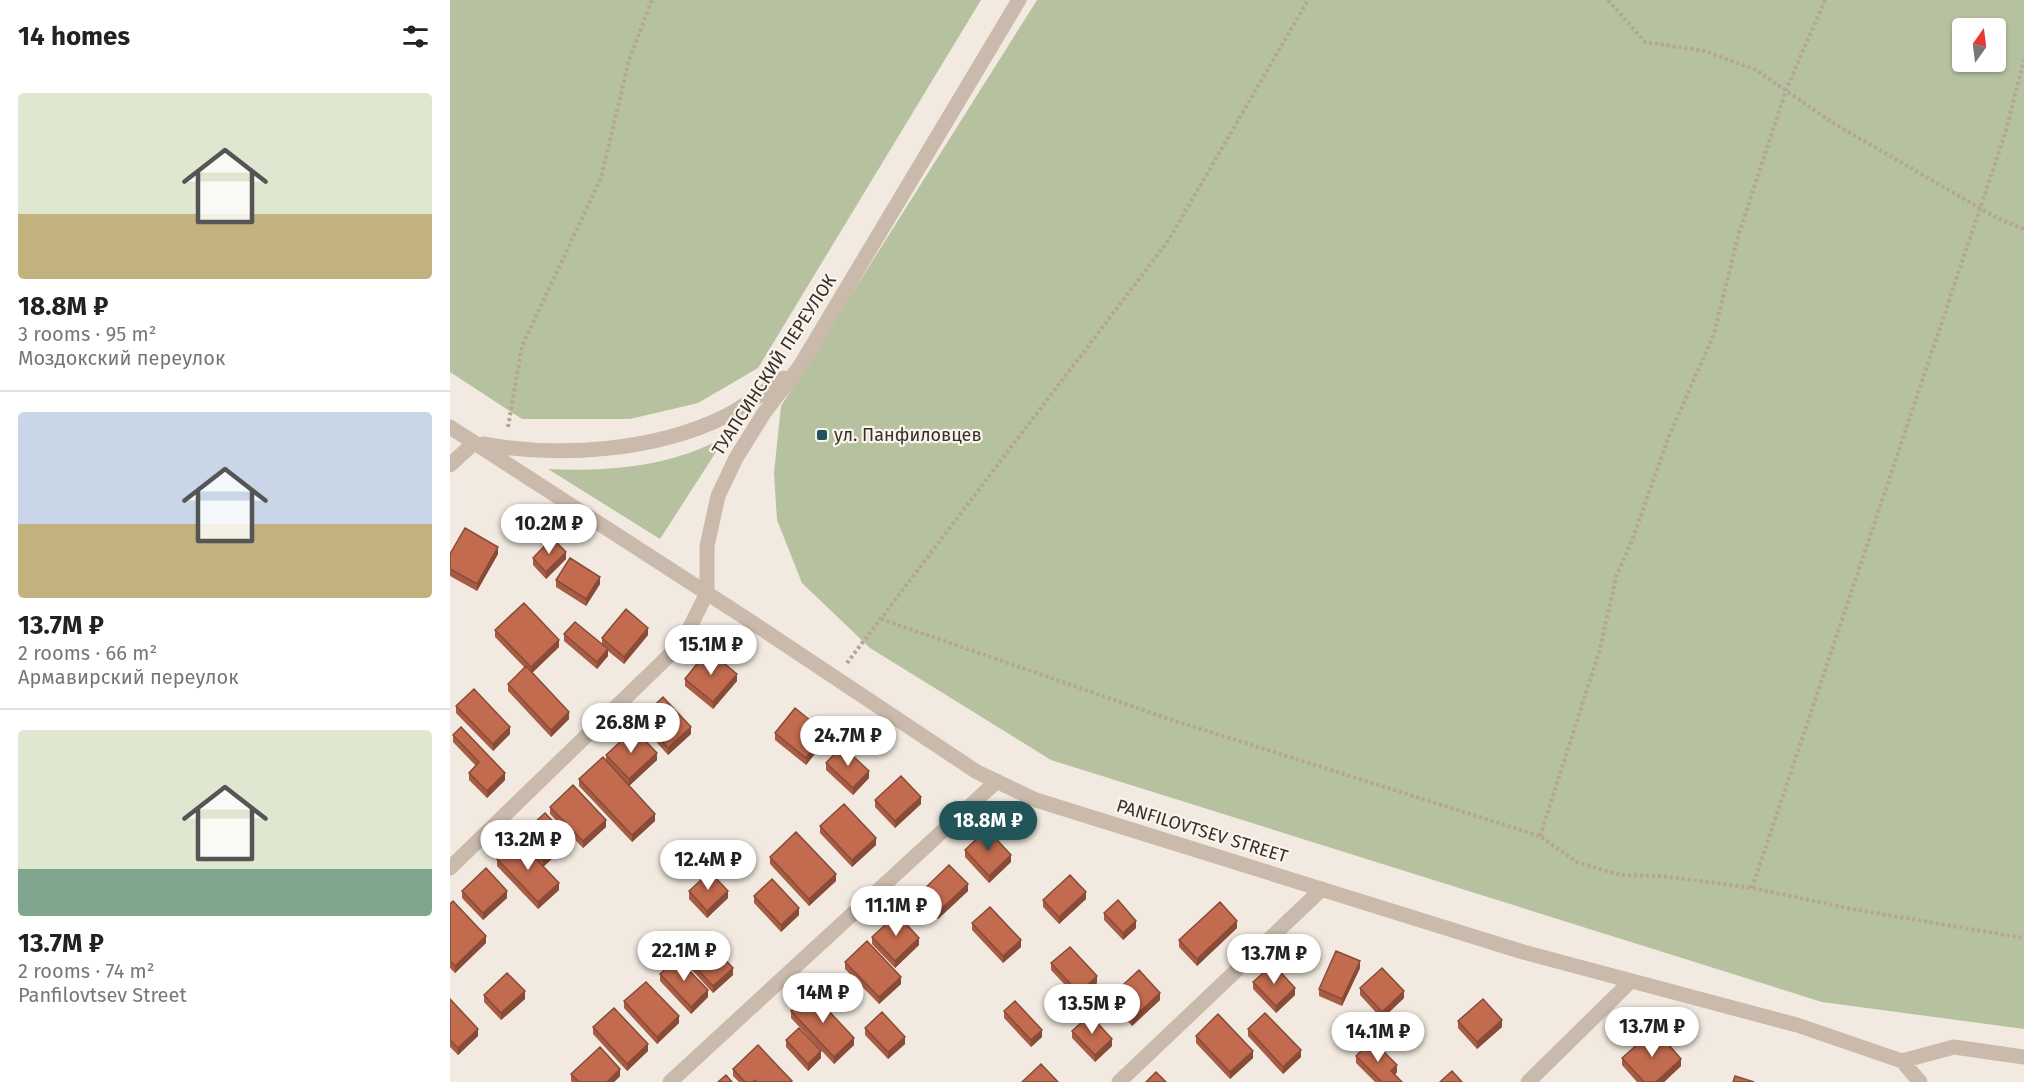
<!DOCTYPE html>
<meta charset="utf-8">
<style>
:root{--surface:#fff;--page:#f2f2f2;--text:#222;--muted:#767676;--line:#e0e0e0;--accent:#215559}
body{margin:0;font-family:"Fira Sans",sans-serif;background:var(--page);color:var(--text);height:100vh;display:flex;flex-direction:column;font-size:22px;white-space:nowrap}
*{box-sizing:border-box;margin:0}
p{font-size:20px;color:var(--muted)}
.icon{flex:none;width:33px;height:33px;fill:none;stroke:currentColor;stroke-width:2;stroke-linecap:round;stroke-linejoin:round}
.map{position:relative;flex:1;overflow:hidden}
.sheet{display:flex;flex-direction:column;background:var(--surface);width:450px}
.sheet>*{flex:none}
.needle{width:39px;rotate:14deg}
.buttons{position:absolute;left:1502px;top:18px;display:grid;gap:12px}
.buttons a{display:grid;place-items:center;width:54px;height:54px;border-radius:6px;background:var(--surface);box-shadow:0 2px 4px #0004;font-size:30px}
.price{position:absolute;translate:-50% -51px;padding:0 14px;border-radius:21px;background:#fff;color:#222;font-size:20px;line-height:39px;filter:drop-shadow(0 2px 3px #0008)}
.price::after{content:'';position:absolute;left:50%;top:36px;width:18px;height:14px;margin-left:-9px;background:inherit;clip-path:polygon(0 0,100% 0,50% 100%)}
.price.current{background:var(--accent);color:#fff}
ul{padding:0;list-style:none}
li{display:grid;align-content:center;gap:12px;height:318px;padding:0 18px}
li+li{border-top:2px solid var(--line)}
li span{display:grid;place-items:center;height:186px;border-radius:6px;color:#555}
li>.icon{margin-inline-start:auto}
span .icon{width:108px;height:108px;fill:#fffc;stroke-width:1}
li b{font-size:26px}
h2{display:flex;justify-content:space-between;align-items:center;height:72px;padding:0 18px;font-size:26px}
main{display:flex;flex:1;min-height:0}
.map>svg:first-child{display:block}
.green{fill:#b6c1a0;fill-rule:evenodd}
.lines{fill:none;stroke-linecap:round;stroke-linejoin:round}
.path{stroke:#b6a496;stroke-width:4;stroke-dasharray:3 3;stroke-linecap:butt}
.minor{stroke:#cabaab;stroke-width:15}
.wall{fill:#a75c43}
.shaded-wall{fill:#884b37}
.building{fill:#c26b4e;stroke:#884b37;stroke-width:1.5}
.poi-dot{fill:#215559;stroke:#faf4ec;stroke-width:2}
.labels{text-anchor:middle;stroke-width:4.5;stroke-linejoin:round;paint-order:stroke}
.street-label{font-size:18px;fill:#382f2a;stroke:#faf4ec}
.poi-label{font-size:18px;fill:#382f2a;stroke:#faf4ec;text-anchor:start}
</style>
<main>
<section class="sheet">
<h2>14 homes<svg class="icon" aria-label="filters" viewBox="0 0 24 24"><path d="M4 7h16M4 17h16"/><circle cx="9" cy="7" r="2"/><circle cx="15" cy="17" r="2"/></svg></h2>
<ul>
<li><span style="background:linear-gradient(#dfe7d0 65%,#c2b280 0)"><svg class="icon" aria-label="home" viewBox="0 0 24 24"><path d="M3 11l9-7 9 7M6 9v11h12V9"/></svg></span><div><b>18.8M ₽</b><p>3 rooms · 95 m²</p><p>Моздокский переулок</p></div></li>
<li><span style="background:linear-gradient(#c9d6e8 60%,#c2b280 0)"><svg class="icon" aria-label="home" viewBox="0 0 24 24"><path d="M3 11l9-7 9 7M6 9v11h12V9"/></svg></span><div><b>13.7M ₽</b><p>2 rooms · 66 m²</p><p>Армавирский переулок</p></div></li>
<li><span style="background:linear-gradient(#dfe7d0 75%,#7fa58c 0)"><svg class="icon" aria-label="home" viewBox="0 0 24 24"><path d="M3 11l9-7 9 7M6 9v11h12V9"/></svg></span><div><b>13.7M ₽</b><p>2 rooms · 74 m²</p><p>Panfilovtsev Street</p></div></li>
</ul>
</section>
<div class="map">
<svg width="1574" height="1082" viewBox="0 0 1574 1082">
<rect width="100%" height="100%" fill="#f2eae0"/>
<!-- green -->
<path class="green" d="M0 0H531L308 368 248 403 180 419H72L0 372Z
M587 0H1574V1029L1372 1002 601 760 420 648 352 583 327 520 324 473 331 406ZM1512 28H1545V62H1512Z
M275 438 210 539 98 469C144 471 192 469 236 454 249 450 262 443 275 438Z"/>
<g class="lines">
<!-- path -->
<path class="path" d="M1158 0 1195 42 1255 51 1306 70 1383 123 1547 218 1574 229
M58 427 72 346 151 178 179 60 202 0
M431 619 716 718 1090 836 1127 862 1170 875 1212 876 1302 888 1407 910 1574 938
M397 663 718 241 858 0
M1090 836 1150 649 1166 577 1181 543 1219 436 1264 334 1288 236 1336 90 1375 0
M1302 888 1555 134 1574 60"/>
<!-- minor -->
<path class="minor" d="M0 427 300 621 527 772 586 800 1073 952 1347 1025 1452 1061 1504 1047 1574 1057
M33 444C109 458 206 451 276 416 297 405 315 391 334 378
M0 465 24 443
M0 868 232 643 257 593V546L268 496 286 458 314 413 350 366 569 0
M1452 1061 1470 1082
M220 1082 547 781
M669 1082 872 889
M1078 1082 1181 981"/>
</g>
<!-- wall -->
<path class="wall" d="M0 554H48L27 591 0 576Z
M83 558 116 559 96 579 83 565Z
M106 580 150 584 136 606 106 587Z
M45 630 109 647 82 673 119 719 101 737 58 691V684L75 668 45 637Z
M114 634 152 644V638L198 635 174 664 158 651V656L147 669 114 641Z
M235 679 287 681 263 709 235 686Z
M6 706 60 734 43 751 6 713Z
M191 718 241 734 218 755 191 725Z
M325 733 376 740 356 765 325 740Z
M3 735 55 780 37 798 19 780V773L26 766 3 742Z
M156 755 207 760 179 786 205 821 182 842 129 786V779L156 761Z
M376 763 419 778 403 795 376 770Z
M425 800 471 804 445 828 425 807Z
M100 807 156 827 133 848 100 814Z
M370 826 426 845 402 867 370 833Z
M70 836 118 844 93 867 70 843Z
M515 850 561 862 539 883 515 857Z
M320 857 386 881 359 906 320 864Z
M47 859 109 890 88 909 47 866Z
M12 891 57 898 33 920 12 898Z
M239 891 278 898 257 918 239 899Z
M518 891 488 919 470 900V893Z
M304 896 349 915 331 932 304 903Z
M636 899 609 924 593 907V900Z
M0 904 36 943 5 973 0 968Z
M654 913 686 928 673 940 654 920Z
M522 923 571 947 553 963 522 930Z
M787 928 747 966 729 947V940Z
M422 937 469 945 445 968 422 944Z
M241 962 283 975 263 993 241 969Z
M395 962 451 984 429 1004 395 969Z
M601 963 647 983 629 1000 601 970Z
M910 968 892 1006 869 996V989Z
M210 974 258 997 241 1014 210 981Z
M803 982 845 995 826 1013 803 989Z
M910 988 954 998 932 1019 910 995Z
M34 995 75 999 51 1020 34 1002Z
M661 996 710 1000 682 1026 661 1003Z
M0 999 28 1036 8 1055 0 1047Z
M174 1001 229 1023 207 1044 174 1008Z
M341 1011 404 1045 384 1064 341 1018Z
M554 1011 592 1037 581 1047 554 1018Z
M1008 1021 1052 1027 1027 1049 1008 1028Z
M143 1027 198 1051 177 1071 143 1034Z
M415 1028 455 1044 438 1059 415 1035Z
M798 1029 851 1057 833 1074 798 1036Z
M622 1031 662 1046 645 1062 622 1038Z
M746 1036 803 1058 780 1079 746 1043Z
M336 1040 371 1058 358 1071 336 1047Z
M906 1056 947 1072 945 1075 952 1082H925L906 1063Z
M1172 1058 1231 1066 1214 1082H1187L1172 1065Z
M283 1069 342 1082H289L283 1076Z
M121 1074 170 1076 164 1082H122L121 1081Z"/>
<!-- shaded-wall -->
<path class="shaded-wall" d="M48 547V554L27 591V584Z
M116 552V559L96 579V572Z
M150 577V584L136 606V599Z
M198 628V635L174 664V657Z
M109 640V647L81 674V667Z
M158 649V656L147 669V662Z
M287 674V681L263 709V702Z
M119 712V719L101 737V730Z
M60 727V734L43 751V744Z
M241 727V734L218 755V748Z
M376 733V740L356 765V758Z
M207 753V760L179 786V779Z
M419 771V778L403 795V788Z
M55 773V780L37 798V791Z
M471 797V804L445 828V821Z
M205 814V821L182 842V835Z
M156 820V827L133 848V841Z
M118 837V844L93 867V860Z
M426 838V845L402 867V860Z
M561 855V862L539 883V876Z
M386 874V881L359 906V899Z
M109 883V890L88 909V902Z
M518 884V891L488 919V912Z
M57 891V898L33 920V913Z
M278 891V898L257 918V911Z
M636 892V899L609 924V917Z
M349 908V915L331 932V925Z
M686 921V928L673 940V933Z
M787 921V928L747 966V959Z
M36 936V943L5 973V966Z
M469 938V945L445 968V961Z
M571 940V947L553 963V956Z
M910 961V968L892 1006V999Z
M283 968V975L263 993V986Z
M647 976V983L629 1000V993Z
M451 977V984L429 1004V997Z
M845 988V995L826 1013V1006Z
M258 990V997L241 1014V1007Z
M75 991V999L51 1020V1013Z
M954 991V998L932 1019V1012Z
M710 993V1000L682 1026V1019Z
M229 1016V1023L207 1044V1037Z
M1052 1020V1027L1027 1049V1042Z
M28 1029V1036L8 1055V1048Z
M592 1030V1037L581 1047V1040Z
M455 1037V1044L438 1059V1052Z
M404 1038V1045L384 1064V1057Z
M662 1039V1046L645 1062V1055Z
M198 1044V1051L177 1071V1064Z
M851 1050V1057L833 1074V1067Z
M371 1051V1058L358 1071V1064Z
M803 1051V1058L780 1079V1072Z
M1231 1059V1066L1214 1082H1206Z
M947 1065V1072L941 1078V1071Z
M170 1069V1076L164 1082H157Z"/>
<!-- building -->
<path class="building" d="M15 528 48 547 27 584 0 569V554Z
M102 538 116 552 96 572 83 558Z
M120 558 150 577 136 599 106 580Z
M74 603 109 640 81 667 45 630Z
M176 609 198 628 174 657 152 638Z
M125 622 158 649 147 662 114 634Z
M258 650 287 674 263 702 235 679Z
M76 666 119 712 101 730 58 684Z
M24 689 60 727 43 744 6 706Z
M213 697 241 727 218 748 191 718Z
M345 708 376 733 356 758 325 733Z
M11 727 55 773 37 791 19 773 29 762 3 735Z
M184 729 207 753 179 779 156 755Z
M392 746 419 771 403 788 376 763Z
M153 757 205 814 182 835 129 779Z
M451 776 471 797 445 821 425 800Z
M123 785 156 820 133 841 100 807Z
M394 804 426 838 402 860 370 826Z
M95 813 118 837 93 860 70 836Z
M537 829 561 855 539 876 515 850Z
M346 832 386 874 359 899 320 857Z
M67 839 109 883 88 902 47 859Z
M499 865 518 884 488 912 470 893Z
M36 868 57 891 33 913 12 891Z
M260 872 278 891 257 911 239 891Z
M620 875 636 892 609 917 593 900Z
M322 879 349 908 331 925 304 896Z
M668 900 686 921 673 933 654 913Z
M3 901 36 936 5 966 0 961V904Z
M770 902 787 921 747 959 729 940Z
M540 907 571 940 553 956 522 923Z
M447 914 469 938 445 961 422 937Z
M417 941 451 977 429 997 395 962Z
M260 944 283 968 263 986 241 962Z
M620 947 647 976 629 993 601 963Z
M886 951 910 961 892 999 869 989Z
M227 958 258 990 241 1007 210 974Z
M823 964 845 988 826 1006 803 982Z
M932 968 954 991 932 1012 910 988Z
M689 970 710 993 682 1019 661 996Z
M57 973 75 991 51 1013 34 995Z
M196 982 229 1016 207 1037 174 1001Z
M361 992 404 1038 384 1057 341 1011Z
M0 999 28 1029 8 1048 0 1040Z
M1033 999 1052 1020 1027 1042 1008 1021Z
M565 1001 592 1030 581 1040 554 1011Z
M164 1008 198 1044 177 1064 143 1027Z
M432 1012 455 1037 438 1052 415 1028Z
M815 1013 851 1050 833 1067 798 1029Z
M768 1014 803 1051 780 1072 746 1036Z
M640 1015 662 1039 645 1055 622 1031Z
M349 1028 371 1051 358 1064 336 1040Z
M1205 1029 1231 1059 1206 1082H1194L1172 1058Z
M922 1040 947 1065 941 1071 952 1082H932L906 1056Z
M308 1045 342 1081 341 1082H307L305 1080 303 1082H295L283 1069Z
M150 1047 170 1069 157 1082H129L121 1074Z
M591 1064 608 1082H572Z
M1002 1071 1012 1082H990Z
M706 1072 716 1082H696Z
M276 1075 282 1082H268Z
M1285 1076 1304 1082H1283Z"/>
<!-- markers -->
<rect class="poi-dot" x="366" y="429" width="12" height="12" rx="3"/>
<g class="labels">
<!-- street labels -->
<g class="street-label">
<text transform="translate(324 365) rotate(-57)" y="6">ТУАПСИНСКИЙ ПЕРЕУЛОК</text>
<text transform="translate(752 831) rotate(17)" y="6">PANFILOVTSEV STREET</text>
</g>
<!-- poi labels -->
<g class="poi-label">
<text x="384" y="441">ул. Панфиловцев</text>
</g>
</g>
</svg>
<div class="buttons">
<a><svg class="needle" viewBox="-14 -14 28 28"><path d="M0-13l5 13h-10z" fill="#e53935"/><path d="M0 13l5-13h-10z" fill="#767676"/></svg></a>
</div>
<b class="price" style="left:99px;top:555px">10.2M ₽</b>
<b class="price" style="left:261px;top:676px">15.1M ₽</b>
<b class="price" style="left:181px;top:754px">26.8M ₽</b>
<b class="price" style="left:398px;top:767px">24.7M ₽</b>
<b class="price current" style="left:538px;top:852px">18.8M ₽</b>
<b class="price" style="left:78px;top:871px">13.2M ₽</b>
<b class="price" style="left:258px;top:891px">12.4M ₽</b>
<b class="price" style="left:446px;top:937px">11.1M ₽</b>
<b class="price" style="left:234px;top:982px">22.1M ₽</b>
<b class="price" style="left:824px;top:985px">13.7M ₽</b>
<b class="price" style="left:373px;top:1024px">14M ₽</b>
<b class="price" style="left:642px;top:1035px">13.5M ₽</b>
<b class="price" style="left:1202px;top:1058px">13.7M ₽</b>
<b class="price" style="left:928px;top:1063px">14.1M ₽</b>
</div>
</main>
